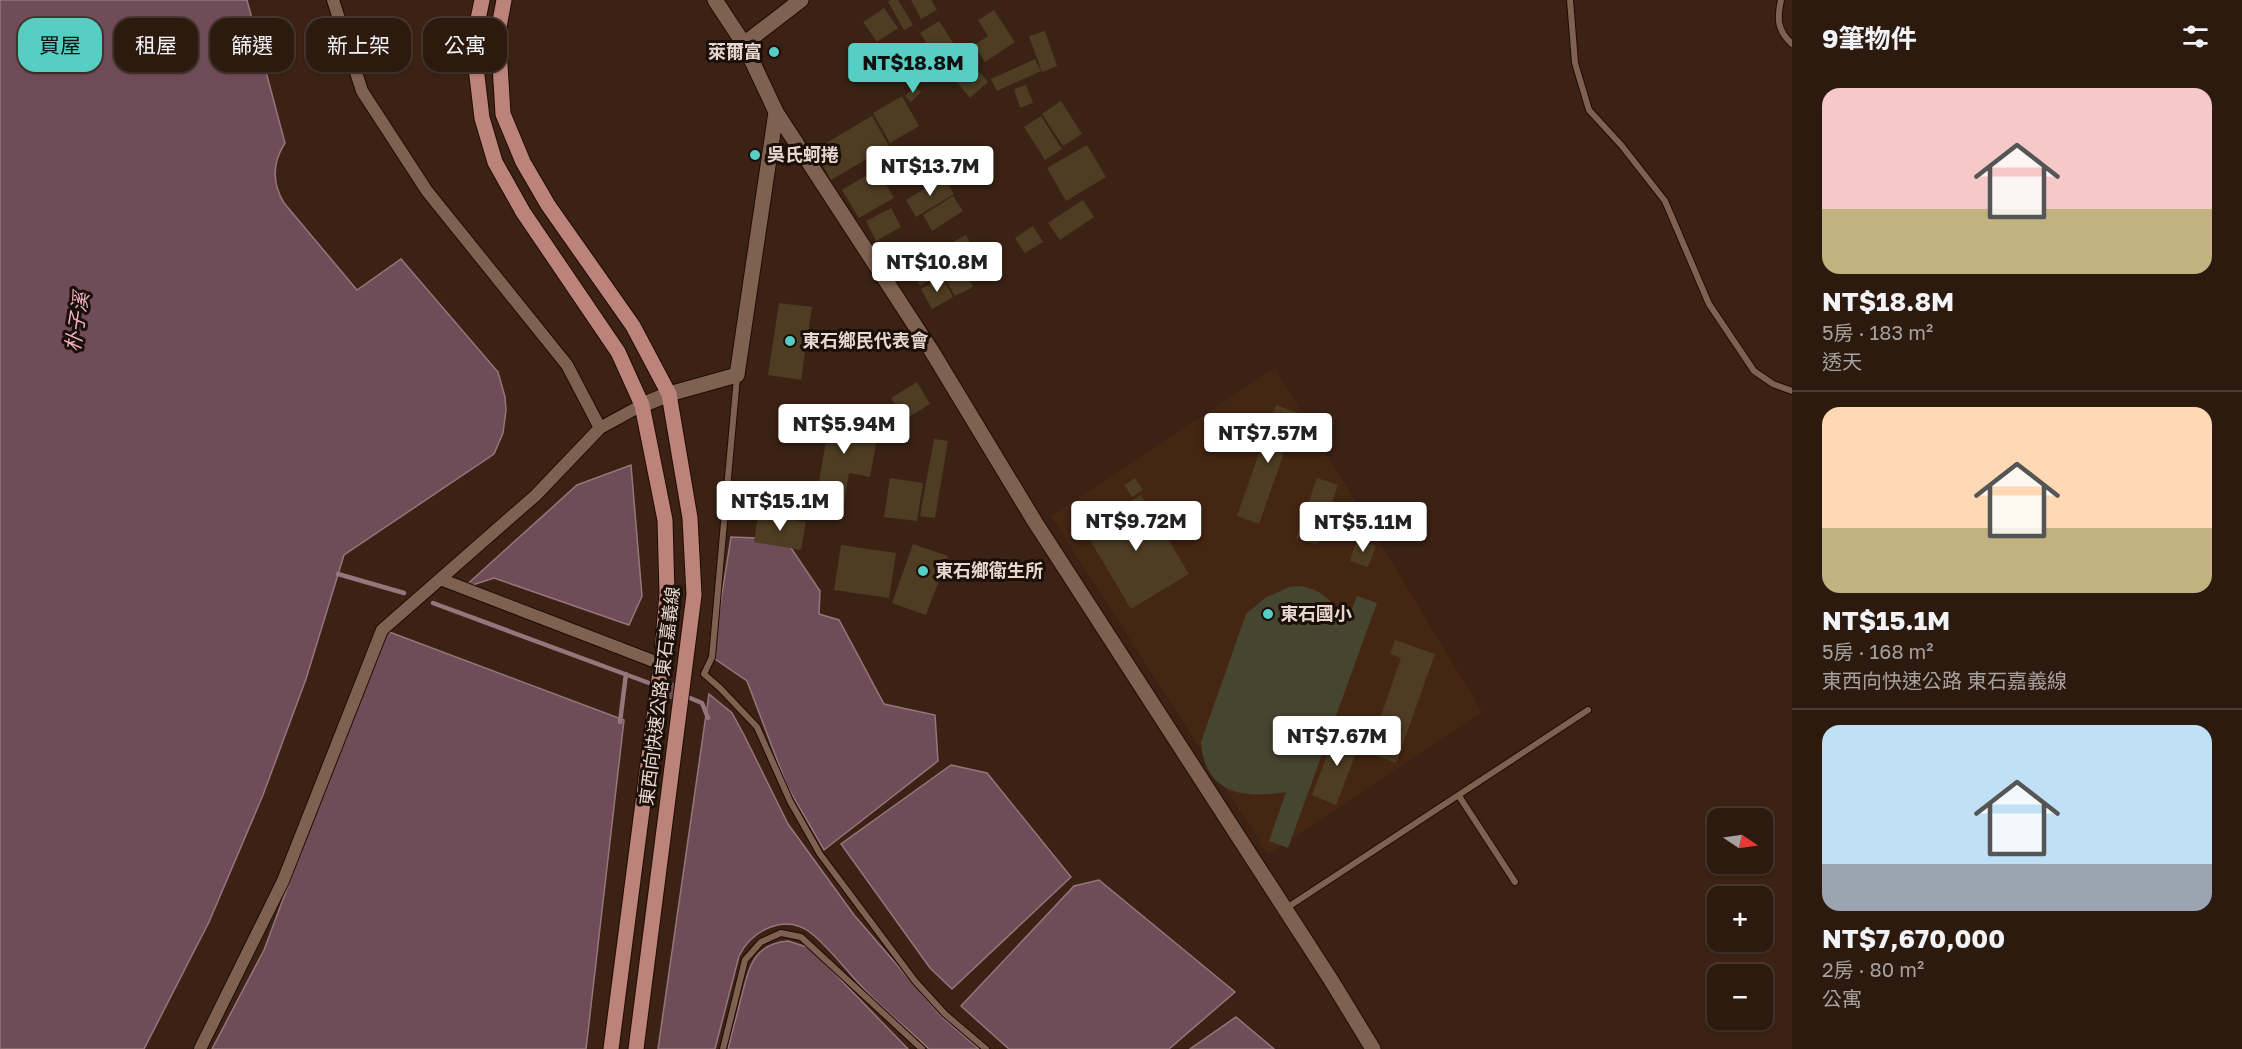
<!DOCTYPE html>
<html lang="zh-TW">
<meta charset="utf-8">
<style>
:root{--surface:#2c1a0f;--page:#38271d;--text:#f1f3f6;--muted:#a6a19e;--line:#48382f;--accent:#56cec3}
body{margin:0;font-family:"Golos Text","Noto Sans TC",sans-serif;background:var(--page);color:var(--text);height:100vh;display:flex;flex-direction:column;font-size:22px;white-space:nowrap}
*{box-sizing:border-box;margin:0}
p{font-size:20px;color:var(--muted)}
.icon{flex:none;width:33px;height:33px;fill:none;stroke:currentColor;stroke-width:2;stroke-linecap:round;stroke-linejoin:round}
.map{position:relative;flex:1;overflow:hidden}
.details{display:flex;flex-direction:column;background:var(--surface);width:450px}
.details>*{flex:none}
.guide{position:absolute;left:18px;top:18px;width:570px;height:54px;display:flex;gap:12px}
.needle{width:39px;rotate:103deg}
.fabs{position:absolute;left:1707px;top:808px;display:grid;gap:12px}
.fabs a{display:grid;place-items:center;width:66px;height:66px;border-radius:12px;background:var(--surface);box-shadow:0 2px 4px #0004,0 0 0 2px var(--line);font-size:30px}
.price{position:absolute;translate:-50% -51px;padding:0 14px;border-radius:6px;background:#fff;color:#222;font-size:20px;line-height:39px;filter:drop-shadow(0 2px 3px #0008)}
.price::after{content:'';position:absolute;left:50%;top:36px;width:18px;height:14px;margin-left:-9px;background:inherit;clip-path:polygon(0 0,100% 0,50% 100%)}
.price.current{background:var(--accent);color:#111}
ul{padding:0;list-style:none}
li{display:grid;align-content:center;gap:12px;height:318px;padding:0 30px}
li+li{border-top:2px solid var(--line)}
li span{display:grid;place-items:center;height:186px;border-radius:18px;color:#555}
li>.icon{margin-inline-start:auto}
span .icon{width:108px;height:108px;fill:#fffc;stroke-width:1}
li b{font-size:26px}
h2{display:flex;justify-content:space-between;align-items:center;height:72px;padding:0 30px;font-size:26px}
.chip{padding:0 21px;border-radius:18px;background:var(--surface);box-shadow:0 2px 4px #0004,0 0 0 2px var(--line);font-size:21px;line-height:54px}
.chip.current{background:var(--accent);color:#111}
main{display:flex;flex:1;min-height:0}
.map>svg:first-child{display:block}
.built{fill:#452613}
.green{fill:#46452f}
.water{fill:#704c59;stroke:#94767c;stroke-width:1.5}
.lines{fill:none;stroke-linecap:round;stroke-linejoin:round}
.stream{stroke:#94767c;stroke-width:4.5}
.canal{stroke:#704c59;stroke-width:16}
.building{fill:#4e3d23}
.lane-casing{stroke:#210b01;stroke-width:8}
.street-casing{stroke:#210b01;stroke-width:14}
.secondary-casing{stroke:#210b01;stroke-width:17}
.primary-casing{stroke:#210b01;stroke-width:17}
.lane{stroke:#7f6151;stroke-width:6}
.street{stroke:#7f6151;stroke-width:12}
.secondary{stroke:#7f6151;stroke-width:15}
.primary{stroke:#bc837a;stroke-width:15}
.poi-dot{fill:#56cec3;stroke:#1a0f09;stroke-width:2}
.labels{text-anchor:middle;stroke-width:6;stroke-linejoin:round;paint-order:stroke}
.poi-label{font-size:18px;font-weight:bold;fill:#e8d7ce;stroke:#1a0f09;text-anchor:start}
.street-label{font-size:18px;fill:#e8d7ce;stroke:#1a0f09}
.water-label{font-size:20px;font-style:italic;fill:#efaec5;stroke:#1a0f09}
</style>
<main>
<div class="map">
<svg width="1792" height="1049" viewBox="0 0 1792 1049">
<rect width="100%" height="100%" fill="#3b2214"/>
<!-- built -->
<path class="built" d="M1275 368 1482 712 1268 855 1051 516Z"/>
<!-- green -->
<path class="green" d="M1300 586C1324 590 1336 604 1346 624L1357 596 1377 603 1288 848 1269 841 1286 792C1243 799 1205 794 1201 742L1246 614 1265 598 1289 587Z"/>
<!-- water -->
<path class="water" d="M0 0H247L285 143C272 163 272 183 284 203L357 290 401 259 498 372 505 397 506 410 503 433 494 454 344 555 306 679 263 795 209 922 144 1049H0Z
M631 465 642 596 629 625 494 578 463 588 577 485Z
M731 537 785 539 820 591 819 614 839 620 884 704 935 715 938 761 824 850 787 786 747 681 712 657Z
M384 630 624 720 586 1049H212L264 950Z
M709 694 732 713 744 735 788 824 854 915 942 1017 979 1049H929C908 1029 885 1011 865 990 848 973 829 947 811 933 785 913 752 930 739 956L715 1049H658Z
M951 765 987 773 1071 877 952 989 930 968 841 844Z
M1099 880 1235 992 1169 1049H1009L961 1006 1074 886Z
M788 941 810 948 908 1049H728C732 1032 737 1015 741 998 749 969 752 944 788 941Z
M1236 1017 1274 1049H1190Z"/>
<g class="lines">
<!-- stream -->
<path class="stream" d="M338 574 404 593
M433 603 649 683
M690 698 702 703 708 718
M620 722 626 674"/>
<!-- canal -->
<path class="canal" d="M667 689 672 691"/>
</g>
<!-- building -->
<path class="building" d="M891 0H898L913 25 904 30 888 2Z
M911 0H931L937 10 921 19Z
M884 8 898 28 877 42 863 22Z
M994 10 1015 42 985 62 974 45 988 36 978 20Z
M939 21 954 44 936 56 920 33Z
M1045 31 1057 66 1042 72 1029 36Z
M914 46 927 64 901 82 889 64Z
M1035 59 1041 71 997 91 991 79Z
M970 61 988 82 970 98 952 76Z
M1026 85 1033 103 1020 108 1014 89Z
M915 86 921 92 911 102 905 96Z
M902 96 919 126 890 143 873 113Z
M1061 101 1082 134 1063 146 1042 114Z
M872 116 889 146 831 180 814 150Z
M1041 116 1062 149 1045 160 1024 127Z
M1087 145 1106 177 1066 201 1047 168Z
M877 169 894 198 859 218 842 190Z
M944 177 954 194 916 217 906 200Z
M953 196 963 211 932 231 923 215Z
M1083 200 1094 217 1060 240 1048 223Z
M891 208 901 227 876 241 866 221Z
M1033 226 1043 242 1025 253 1015 238Z
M966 235 976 254 964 261 953 242Z
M948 244 958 263 920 286 909 267Z
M963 267 973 287 955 296 944 277Z
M942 277 953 297 932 309 921 289Z
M779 303 812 307 801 380 768 375Z
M917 382 930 404 904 420 891 398Z
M1276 405 1298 413 1259 524 1237 516Z
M832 406 861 411 857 435 877 438 870 477 849 473 844 504 816 499Z
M934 439 948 441 935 518 920 516Z
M890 478 923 483 917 521 884 517Z
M1135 478 1143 490 1132 497 1124 485Z
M1317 478 1338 485 1317 545 1296 538Z
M1141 495 1189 574 1131 609 1084 530Z
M758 514 806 522 801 550 754 542Z
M1357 539 1376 546 1368 567 1350 561Z
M913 544 948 556 926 615 892 603Z
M841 545 896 553 889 598 834 590Z
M1395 640 1435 654 1396 763 1368 753 1401 658 1390 654Z
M1337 729 1362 738 1336 805 1312 795Z"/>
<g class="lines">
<!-- lane casing -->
<g class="lane-casing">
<path id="lane" d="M1570 0 1575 63 1589 110 1622 146 1665 201 1709 304 1754 371 1773 384 1792 391
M1781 0C1777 19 1777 30 1792 44
M737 377 712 657 704 674 720 688 757 727 790 801 820 854 915 981 945 1014 986 1049
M1459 796 1515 882
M1285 909 1588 710
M723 1049 745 960 761 942 781 933 801 937 922 1049"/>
</g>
<!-- street casing -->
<g class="street-casing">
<path id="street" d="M333 0 362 91 427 191 567 365 600 428
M440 579 661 664
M200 1049 283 881 382 630 536 495 600 428 642 405"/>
</g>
<!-- secondary casing -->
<g class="secondary-casing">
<path id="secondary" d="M744 44 801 0
M776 112 931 350 1035 522 1331 980 1373 1049
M642 405 669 394 737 375 776 112 744 44 715 0"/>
</g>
<!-- primary casing -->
<g class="primary-casing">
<path id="primary" d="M482 0 477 24 475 59 482 118 495 162 523 212 618 352 642 405 665 520 667 594 661 664 611 1049
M504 0 498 32 503 114 523 162 548 205 633 326 669 394 690 518 694 595 636 1049"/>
</g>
<!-- lane -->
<use href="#lane" class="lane"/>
<!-- street -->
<use href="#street" class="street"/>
<!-- secondary -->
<use href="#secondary" class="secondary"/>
<!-- primary -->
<use href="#primary" class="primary"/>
</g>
<!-- markers -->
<g class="poi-dot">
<circle cx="774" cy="52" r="6"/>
<circle cx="755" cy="155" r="6"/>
<circle cx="790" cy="341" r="6"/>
<circle cx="923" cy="571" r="6"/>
<circle cx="1268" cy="614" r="6"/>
</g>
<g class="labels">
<!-- poi labels -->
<g class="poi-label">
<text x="762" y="58" text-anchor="end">萊爾富</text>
<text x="767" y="161">吳氏蚵捲</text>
<text x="802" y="347">東石鄉民代表會</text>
<text x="935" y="577">東石鄉衛生所</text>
<text x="1280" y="620">東石國小</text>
</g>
<!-- street labels -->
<g class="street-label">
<text transform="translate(660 696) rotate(-83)" y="6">東西向快速公路 東石嘉義線</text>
</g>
<!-- water labels -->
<g class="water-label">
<text transform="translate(77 322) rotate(-81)" y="7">朴子溪</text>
</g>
</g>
</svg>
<div class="fabs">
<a><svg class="needle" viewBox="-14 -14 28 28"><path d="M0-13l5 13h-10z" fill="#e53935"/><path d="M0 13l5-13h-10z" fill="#a6a19e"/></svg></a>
<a>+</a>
<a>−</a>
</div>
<b class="price current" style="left:913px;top:94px">NT$18.8M</b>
<b class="price" style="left:930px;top:197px">NT$13.7M</b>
<b class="price" style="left:937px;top:293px">NT$10.8M</b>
<b class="price" style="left:844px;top:455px">NT$5.94M</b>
<b class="price" style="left:1268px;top:464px">NT$7.57M</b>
<b class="price" style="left:780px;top:532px">NT$15.1M</b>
<b class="price" style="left:1136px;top:552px">NT$9.72M</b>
<b class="price" style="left:1363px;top:553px">NT$5.11M</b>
<b class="price" style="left:1337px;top:767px">NT$7.67M</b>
<div class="guide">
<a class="chip current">買屋</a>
<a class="chip">租屋</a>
<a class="chip">篩選</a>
<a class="chip">新上架</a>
<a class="chip">公寓</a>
</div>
</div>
<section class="details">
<h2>9筆物件<svg class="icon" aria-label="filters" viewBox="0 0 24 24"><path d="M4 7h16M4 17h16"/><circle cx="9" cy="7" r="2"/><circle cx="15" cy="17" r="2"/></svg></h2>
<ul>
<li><span style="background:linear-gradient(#f6c9c9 65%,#c2b280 0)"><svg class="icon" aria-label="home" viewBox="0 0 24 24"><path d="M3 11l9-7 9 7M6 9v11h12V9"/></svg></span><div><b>NT$18.8M</b><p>5房 · 183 m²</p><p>透天</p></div></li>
<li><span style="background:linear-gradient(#ffd9b3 65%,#c2b280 0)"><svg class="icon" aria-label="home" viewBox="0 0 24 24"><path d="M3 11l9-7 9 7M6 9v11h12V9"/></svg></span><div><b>NT$15.1M</b><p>5房 · 168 m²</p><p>東西向快速公路 東石嘉義線</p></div></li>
<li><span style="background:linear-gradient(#bfe0f5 75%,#9aa5b1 0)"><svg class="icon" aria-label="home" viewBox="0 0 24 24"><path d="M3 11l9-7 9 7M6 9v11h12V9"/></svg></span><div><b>NT$7,670,000</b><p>2房 · 80 m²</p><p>公寓</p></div></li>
</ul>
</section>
</main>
